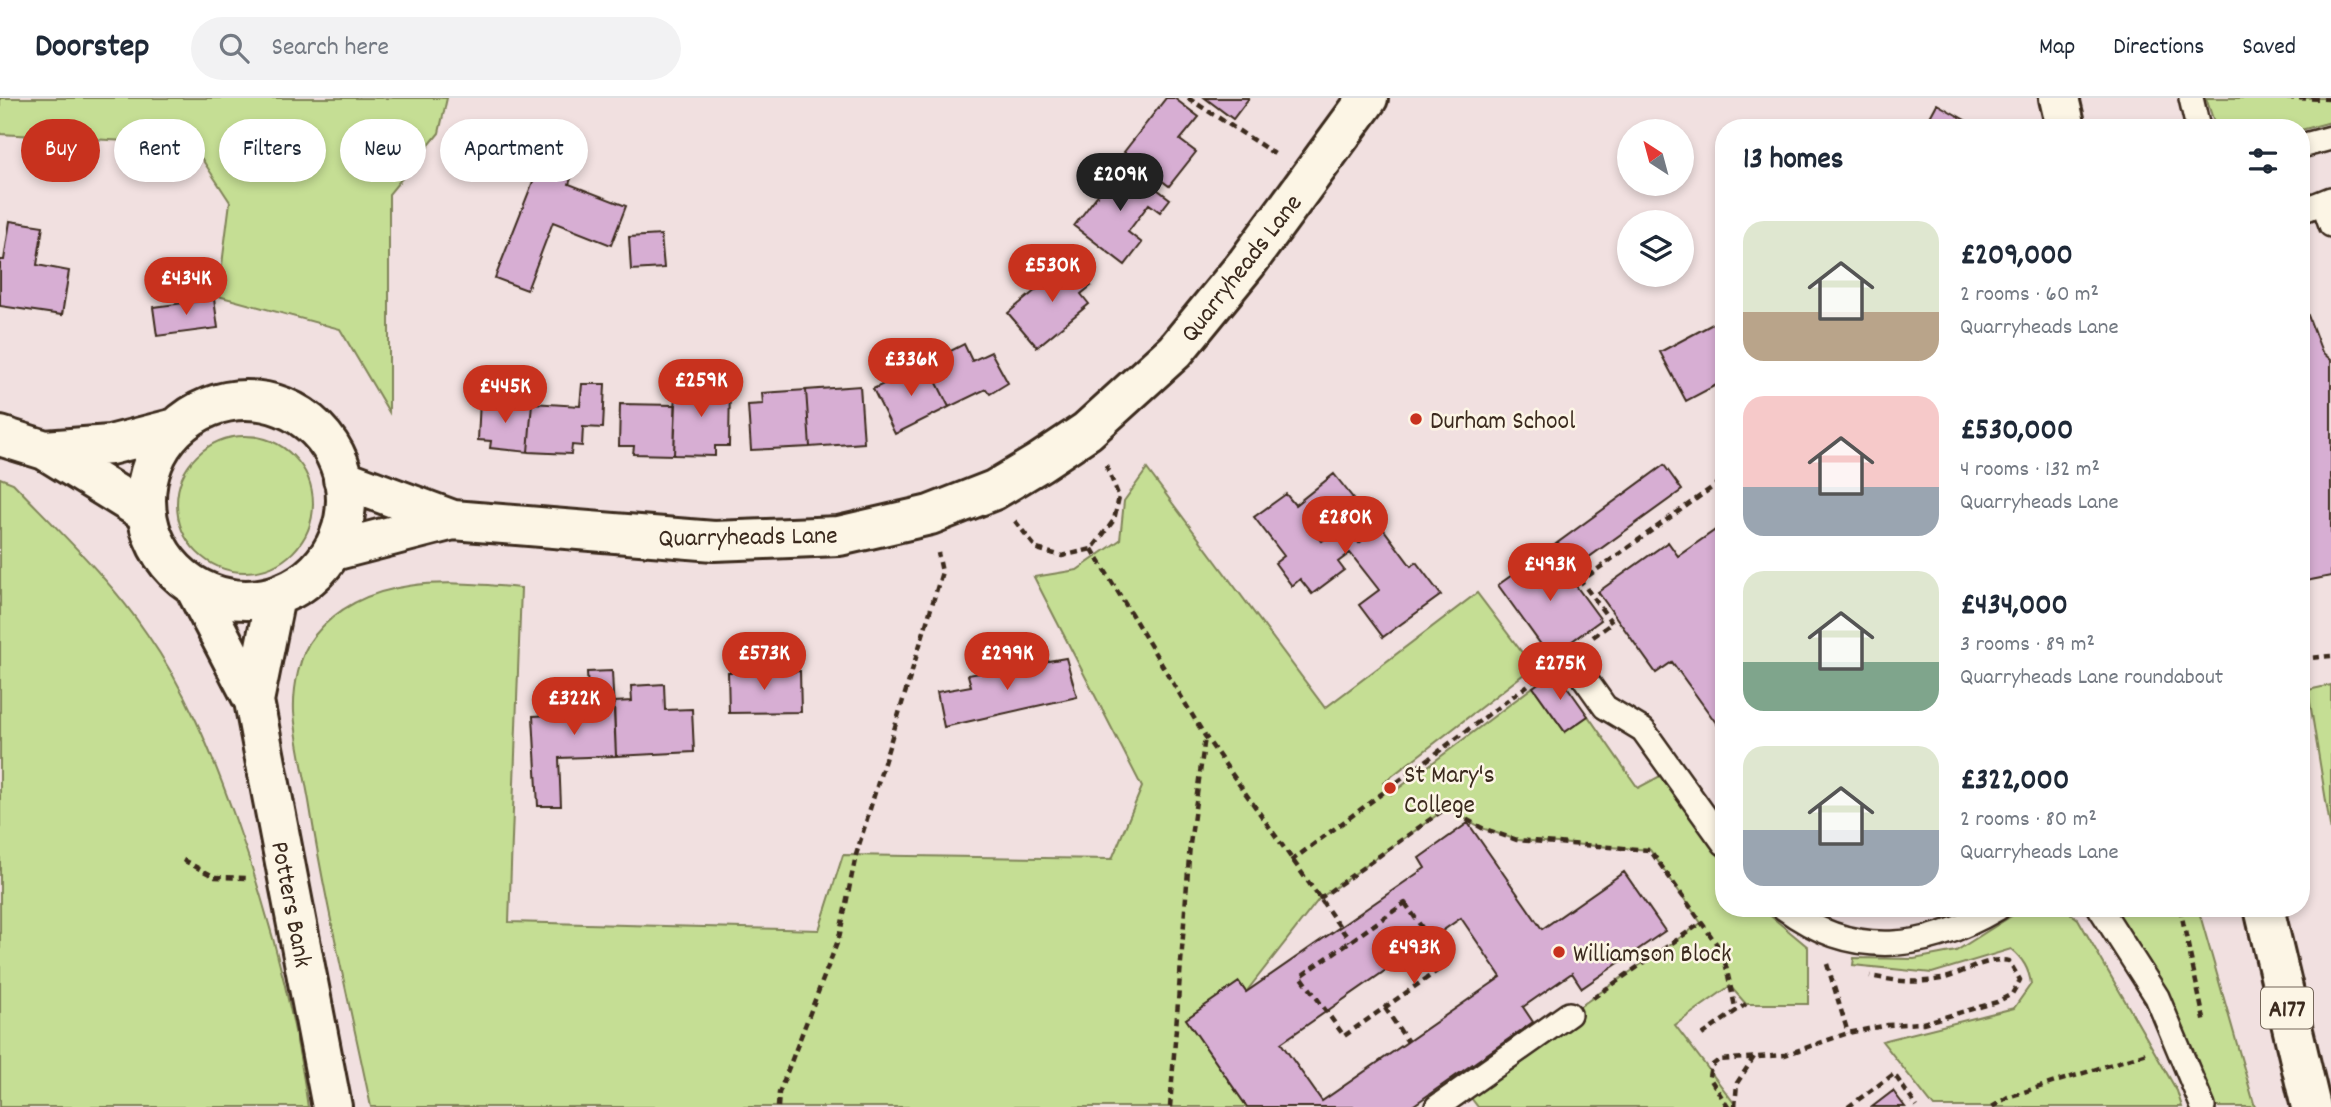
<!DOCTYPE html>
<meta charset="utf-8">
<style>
:root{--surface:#fff;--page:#f2f2f3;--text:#1f2937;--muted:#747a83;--line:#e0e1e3;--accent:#c8321e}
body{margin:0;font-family:Dekko,sans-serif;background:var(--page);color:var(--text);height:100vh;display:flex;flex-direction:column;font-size:26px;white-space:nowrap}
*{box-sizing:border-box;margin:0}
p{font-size:23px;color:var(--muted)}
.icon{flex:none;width:38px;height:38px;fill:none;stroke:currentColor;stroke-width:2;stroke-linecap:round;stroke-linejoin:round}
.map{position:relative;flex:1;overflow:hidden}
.side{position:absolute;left:1715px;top:21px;width:595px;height:798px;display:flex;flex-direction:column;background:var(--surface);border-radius:28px;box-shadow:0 4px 10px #0003}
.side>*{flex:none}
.top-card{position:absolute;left:21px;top:21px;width:665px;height:63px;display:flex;gap:14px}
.needle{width:46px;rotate:324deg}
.fabs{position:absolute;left:1617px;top:21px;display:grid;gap:14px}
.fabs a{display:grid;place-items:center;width:77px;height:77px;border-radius:50%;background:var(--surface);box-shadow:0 4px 10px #0003;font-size:35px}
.price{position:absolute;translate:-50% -60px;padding:0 16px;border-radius:24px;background:var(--accent);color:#fff;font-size:23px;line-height:46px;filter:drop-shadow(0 2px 4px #0008)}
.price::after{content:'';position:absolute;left:50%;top:42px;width:21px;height:16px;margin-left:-10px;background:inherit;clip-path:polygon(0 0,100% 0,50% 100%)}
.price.active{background:#222;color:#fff}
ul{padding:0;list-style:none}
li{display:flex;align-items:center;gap:21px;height:175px;padding:0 28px}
li span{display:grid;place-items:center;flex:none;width:196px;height:140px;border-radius:21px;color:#555}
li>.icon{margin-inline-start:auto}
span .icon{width:84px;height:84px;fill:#fffc;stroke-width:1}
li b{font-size:30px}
h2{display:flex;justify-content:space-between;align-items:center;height:84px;padding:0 28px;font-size:30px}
.chip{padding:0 24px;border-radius:32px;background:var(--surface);box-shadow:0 4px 10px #0003;font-size:24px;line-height:63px}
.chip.active{background:var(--accent);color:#fff}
header{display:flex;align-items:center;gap:42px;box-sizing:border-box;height:98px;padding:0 35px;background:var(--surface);border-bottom:2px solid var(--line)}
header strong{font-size:33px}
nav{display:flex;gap:38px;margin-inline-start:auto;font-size:24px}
.search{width:490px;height:63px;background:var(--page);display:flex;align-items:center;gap:18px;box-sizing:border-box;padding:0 24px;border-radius:38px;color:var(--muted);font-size:26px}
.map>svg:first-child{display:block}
.green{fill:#c5de94;stroke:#808459;stroke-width:2}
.building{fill:#d7aed3;stroke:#3b2a1e;stroke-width:2;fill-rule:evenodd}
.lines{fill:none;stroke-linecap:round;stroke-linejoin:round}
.lane-casing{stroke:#3b2a1e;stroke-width:28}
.secondary-casing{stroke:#3b2a1e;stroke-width:44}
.primary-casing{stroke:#3b2a1e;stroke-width:44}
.path{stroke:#3b2a1e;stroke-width:4.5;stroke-dasharray:7 5;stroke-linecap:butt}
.lane{stroke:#fcf5e5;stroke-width:23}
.secondary{stroke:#fcf5e5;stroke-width:38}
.primary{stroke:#fcf5e5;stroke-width:38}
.poi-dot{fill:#c8321e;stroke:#fcf5e5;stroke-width:2.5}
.labels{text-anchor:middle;stroke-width:5;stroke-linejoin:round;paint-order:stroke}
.shield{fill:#fcf5e5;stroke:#75675a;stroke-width:2}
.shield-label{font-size:24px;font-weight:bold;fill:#3b2a1e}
.street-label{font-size:26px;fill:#3b2a1e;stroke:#fcf5e5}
.poi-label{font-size:26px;fill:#3b2a1e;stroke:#fcf5e5;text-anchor:start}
</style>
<header>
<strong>Doorstep</strong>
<div class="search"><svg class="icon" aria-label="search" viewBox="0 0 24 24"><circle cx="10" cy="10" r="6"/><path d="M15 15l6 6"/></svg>Search here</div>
<nav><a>Map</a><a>Directions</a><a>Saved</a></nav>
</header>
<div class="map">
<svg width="2331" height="1009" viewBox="0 0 2331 1009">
<rect width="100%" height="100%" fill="#f1e0e0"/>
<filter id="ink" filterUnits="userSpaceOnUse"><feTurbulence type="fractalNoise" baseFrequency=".0143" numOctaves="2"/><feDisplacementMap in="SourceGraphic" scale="14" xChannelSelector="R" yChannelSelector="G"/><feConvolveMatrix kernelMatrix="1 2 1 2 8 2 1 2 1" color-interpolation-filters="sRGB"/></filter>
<g filter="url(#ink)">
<!-- green -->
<path class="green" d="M0 0H447L439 35 389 96V314L340 231 218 198 230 104 200 58 145 44 0 36Z
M2206 0H2331V24L2301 32 2216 30Z
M177 406a68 68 0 1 1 136 0a68 68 0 1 1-136 0Z
M1147 371 1325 610 1477 495 1533 569 1383 685 1391 696 1533 589 1565 634 1588 618 1638 690 1662 677 1724 765V810H1761L1808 849V906H1746L1730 888 1675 927 1737 1009H1478L1471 1000 1569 916 1701 825 1650 752 1517 742 1482 730 1447 710 1319 801 1246 894 1239 885 1186 921 1247 1009H371C350 907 325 805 309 703 304 674 296 643 294 614 293 591 299 556 314 538 365 475 450 483 521 490L509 824 819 832 843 757 1112 761 1142 689 1034 479 1077 472 1120 442 1124 403Z
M0 380 13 385C59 433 110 481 147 536 186 592 211 653 234 717 268 812 294 909 308 1009H0Z
M2331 587V734L2308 592Z
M2024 810H2063L2078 821 2177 993 2182 1009H1934L1882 943 2014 910 2031 886C2029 871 2023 861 2011 851L1932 875 1853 867 1854 860 1914 861 1956 853Z
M2100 810H2198L2255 1009H2203Z"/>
<!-- building -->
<path class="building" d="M1166 0H1174L1199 19 1180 42 1196 54 1169 88 1124 54Z
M1205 0H1249L1233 21Z
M1937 6 1979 30H1924Z
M557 45 572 51 577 65 569 86 626 108 611 147 553 124 527 192 495 180 545 53Z
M1122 65 1170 101 1160 114 1149 106 1128 134 1142 145 1125 167 1074 128Z
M10 123 43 128 37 167 69 173 62 217 0 208V162H4Z
M661 137 664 170 631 172 629 139Z
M1065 159 1091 188 1081 196 1089 206 1037 249 1008 215 1060 172 1055 167Z
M2301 199 2322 254 2331 262V478L2301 484Z
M214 201 218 230 157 238 153 209Z
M1724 220V283L1686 303 1660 254Z
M964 246 972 263 991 254 1008 285 990 296 986 291 949 309 927 265Z
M927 265 949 309 895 336 873 291Z
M676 285 730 286 729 348H715V358L674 357Z
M582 286H605L603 330 583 329 582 348 572 347 571 356 528 354 532 305 580 308Z
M860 288 864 345 810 349 806 292Z
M806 292 810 349 751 352 748 307 763 306 762 295Z
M480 302 532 305 528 354 490 350 491 343 478 342Z
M620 306 676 307 674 357 633 356 634 348H619Z
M1664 367 1682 392 1567 475 1549 451Z
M1334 376 1353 400 1312 430 1322 443 1345 426 1359 445 1381 428 1411 468 1416 464 1441 497 1383 539 1359 507 1379 492 1350 455 1338 464 1344 472 1312 496 1300 481 1292 488 1275 465 1284 458 1254 419 1286 396 1295 407Z
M1724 426V636L1672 564 1656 575 1598 494 1668 444 1678 458Z
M1549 451 1601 522 1550 559 1498 487Z
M1066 560 1077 599 944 629 937 594 971 588 968 577Z
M612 573 616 658 559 660 561 708H538L533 618 589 615 587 574Z
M800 573 801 614 729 615 728 574Z
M1556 573 1588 618 1565 634 1533 589Z
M664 586 665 612 692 611 694 654 616 658 614 604 632 603 631 588Z
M1468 725 1542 831 1624 774 1665 833 1582 890 1572 875 1523 909 1533 924 1411 1009H1247L1186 921 1239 884 1246 894 1425 770 1419 760ZM1461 820 1501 879 1322 1003 1281 945Z
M1893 993 1905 1009H1872Z"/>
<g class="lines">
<!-- lane casing -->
<g class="lane-casing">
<path id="lane" d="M2191 0 2198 30
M2301 48 2331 40
M2324 107 2331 127
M2301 113 2331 101
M1568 557 1605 609 1643 632 1724 745
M1784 810C1854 862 1927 852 1998 810
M2100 810 2157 899 2203 1009
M1437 1009 1569 916"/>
</g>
<!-- secondary casing -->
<g class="secondary-casing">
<path id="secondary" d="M146 402a100 100 0 1 1 200 0a100 100 0 1 1-200 0Z
M0 338 45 352 145 414
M45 352 110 347 176 330
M343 381 453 422 714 443 839 438 930 417 994 392 1039 365 1087 333 1175 253 1247 165 1368 0
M333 453 453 422
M195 490 254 603 332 1009
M254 603 275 499"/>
</g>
<!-- primary casing -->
<g class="primary-casing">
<path id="primary" d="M2059 0 2066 30
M2264 810 2311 1009"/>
</g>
<!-- path -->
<path class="path" d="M1188 0 1278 58
M2287 0 2331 1
M1015 423 1037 451 1062 458 1092 451 1114 422 1119 399 1106 367
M1092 451 1205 638 1350 843
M1593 539 1612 525 1581 483 1724 381
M2301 561 2331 558
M183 762 215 779 249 780
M1291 763 1543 576
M1319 801 1446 710 1482 730 1517 742 1650 752 1723 855 1736 913
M1405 805 1447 866 1344 938 1301 878Z
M2180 810 2205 926
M1827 866 1848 935
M1593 900 1701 825
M1385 910 1408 944
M1702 937 1746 906
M778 1009 779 995 839 840 856 757 942 474 938 455
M1170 1009 1190 746 1205 639
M1728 1009 1709 979 1711 968 1719 962 1785 957 1848 935 1888 927 1923 925 1997 904 2012 896 2020 882 2009 863C1986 858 1964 876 1941 881 1916 886 1895 883 1870 878
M1735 1009 1737 985 1754 959
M1848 1009 1894 976 1917 1009
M1992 1009 2008 999 2147 955"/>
<!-- lane -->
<use href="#lane" class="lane"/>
<!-- secondary -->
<use href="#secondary" class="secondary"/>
<!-- primary -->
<use href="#primary" class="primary"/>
</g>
</g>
<!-- markers -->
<g class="poi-dot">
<circle cx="1416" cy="321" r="7"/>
<circle cx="1390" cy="690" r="7"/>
<circle cx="1559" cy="854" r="7"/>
</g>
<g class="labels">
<!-- shield labels -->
<rect class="shield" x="2261" y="889.5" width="52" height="41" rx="5"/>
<g class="shield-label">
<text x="2287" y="918">A177</text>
</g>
<!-- street labels -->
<g class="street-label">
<text transform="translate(1240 169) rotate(-52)" y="9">Quarryheads Lane</text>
<text transform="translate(748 437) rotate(-1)" y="9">Quarryheads Lane</text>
<text transform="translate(293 806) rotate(79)" y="9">Potters Bank</text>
</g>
<!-- poi labels -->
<g class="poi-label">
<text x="1430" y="330">Durham School</text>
<text x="1404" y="684">St Mary's<tspan x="1404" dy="30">College</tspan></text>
<text x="1573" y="863">Williamson Block</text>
</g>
</g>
</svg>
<div class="fabs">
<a><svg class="needle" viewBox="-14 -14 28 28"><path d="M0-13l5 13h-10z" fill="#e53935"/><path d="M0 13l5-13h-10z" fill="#747a83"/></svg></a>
<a><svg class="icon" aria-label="layers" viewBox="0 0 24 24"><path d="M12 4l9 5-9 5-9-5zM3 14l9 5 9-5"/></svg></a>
</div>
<b class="price active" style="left:1120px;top:115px">£209K</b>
<b class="price" style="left:1052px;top:206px">£530K</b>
<b class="price" style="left:186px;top:219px">£434K</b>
<b class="price" style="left:911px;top:300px">£336K</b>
<b class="price" style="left:701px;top:321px">£259K</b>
<b class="price" style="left:505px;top:327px">£445K</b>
<b class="price" style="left:1345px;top:458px">£280K</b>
<b class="price" style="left:1550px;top:505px">£493K</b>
<b class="price" style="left:764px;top:594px">£573K</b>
<b class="price" style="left:1007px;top:594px">£299K</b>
<b class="price" style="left:1560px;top:604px">£275K</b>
<b class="price" style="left:574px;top:639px">£322K</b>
<b class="price" style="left:1414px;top:888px">£493K</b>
<div class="top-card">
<a class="chip active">Buy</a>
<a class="chip">Rent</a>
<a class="chip">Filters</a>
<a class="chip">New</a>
<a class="chip">Apartment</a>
</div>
<section class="side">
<h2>13 homes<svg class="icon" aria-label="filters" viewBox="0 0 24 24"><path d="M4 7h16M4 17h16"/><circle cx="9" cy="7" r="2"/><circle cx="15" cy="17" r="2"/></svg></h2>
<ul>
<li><span style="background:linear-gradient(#dfe7d0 65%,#b9a48a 0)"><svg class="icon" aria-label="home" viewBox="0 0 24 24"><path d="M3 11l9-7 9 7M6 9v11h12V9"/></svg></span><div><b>£209,000</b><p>2 rooms · 60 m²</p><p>Quarryheads Lane</p></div></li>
<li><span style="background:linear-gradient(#f6c9c9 65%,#9aa5b1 0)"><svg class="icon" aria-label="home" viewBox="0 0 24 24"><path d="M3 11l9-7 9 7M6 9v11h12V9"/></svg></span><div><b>£530,000</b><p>4 rooms · 132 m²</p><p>Quarryheads Lane</p></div></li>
<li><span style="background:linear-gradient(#dfe7d0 65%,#7fa58c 0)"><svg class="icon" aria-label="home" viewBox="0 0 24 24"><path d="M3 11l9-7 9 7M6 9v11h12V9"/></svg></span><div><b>£434,000</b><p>3 rooms · 89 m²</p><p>Quarryheads Lane roundabout</p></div></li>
<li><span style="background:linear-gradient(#dfe7d0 60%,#9aa5b1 0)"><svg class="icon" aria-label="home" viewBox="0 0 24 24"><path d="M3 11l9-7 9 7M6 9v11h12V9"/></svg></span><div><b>£322,000</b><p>2 rooms · 80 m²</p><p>Quarryheads Lane</p></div></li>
</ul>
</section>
</div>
